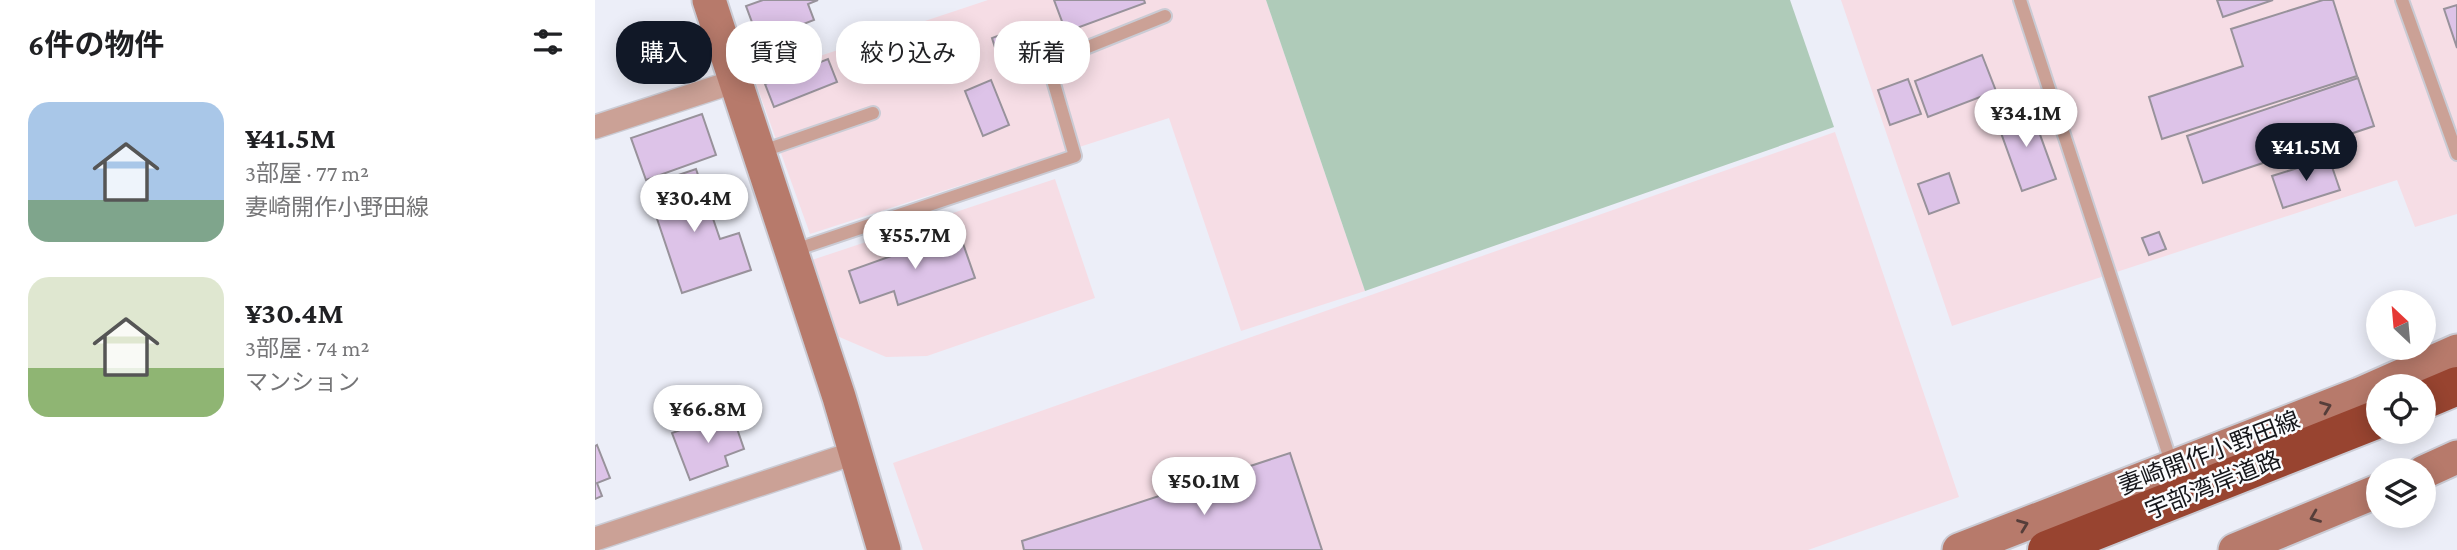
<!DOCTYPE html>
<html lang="ja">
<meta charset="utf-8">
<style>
:root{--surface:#fff;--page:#f6f6f6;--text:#202124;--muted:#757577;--accent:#111827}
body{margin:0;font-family:"Crimson Pro","Noto Sans JP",serif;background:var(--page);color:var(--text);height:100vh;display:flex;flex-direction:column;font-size:26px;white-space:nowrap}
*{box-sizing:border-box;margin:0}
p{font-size:23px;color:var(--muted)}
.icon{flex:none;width:38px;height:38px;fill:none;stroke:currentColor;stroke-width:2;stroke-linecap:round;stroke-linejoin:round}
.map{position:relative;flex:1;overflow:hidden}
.sheet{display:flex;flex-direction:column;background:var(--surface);width:595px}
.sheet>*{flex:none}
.top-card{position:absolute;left:21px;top:21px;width:665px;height:63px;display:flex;gap:14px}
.needle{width:46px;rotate:334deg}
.fabs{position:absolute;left:1771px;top:290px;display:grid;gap:14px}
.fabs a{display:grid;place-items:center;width:70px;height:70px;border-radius:50%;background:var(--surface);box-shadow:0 4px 18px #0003;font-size:35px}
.price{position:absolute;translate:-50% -60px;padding:0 16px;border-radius:24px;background:#fff;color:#222;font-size:23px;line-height:46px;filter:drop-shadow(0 2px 4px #0008)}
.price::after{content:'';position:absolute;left:50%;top:42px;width:21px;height:16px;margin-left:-10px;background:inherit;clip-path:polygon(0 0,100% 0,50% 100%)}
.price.active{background:var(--accent);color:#fff}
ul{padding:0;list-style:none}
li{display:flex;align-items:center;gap:21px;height:175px;padding:0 28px}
li span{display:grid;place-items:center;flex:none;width:196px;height:140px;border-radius:21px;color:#555}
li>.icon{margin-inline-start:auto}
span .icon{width:84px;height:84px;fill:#fffc;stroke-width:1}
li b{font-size:30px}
h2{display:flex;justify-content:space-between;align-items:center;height:84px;padding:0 28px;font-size:30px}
.chip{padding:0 24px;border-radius:28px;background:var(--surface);box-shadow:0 4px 18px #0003;font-size:24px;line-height:63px}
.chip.active{background:var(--accent);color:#fff}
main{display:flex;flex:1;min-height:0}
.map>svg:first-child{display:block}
.industrial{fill:#f6dde5}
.green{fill:#afcbb9}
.building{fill:#ddc3e8;stroke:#98929b;stroke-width:2}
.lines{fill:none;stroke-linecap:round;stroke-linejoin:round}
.lane-casing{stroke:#cacbd4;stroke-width:16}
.street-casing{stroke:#cacbd4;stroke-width:26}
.secondary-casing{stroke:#cacbd4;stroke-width:37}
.highway-casing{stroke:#cacbd4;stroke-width:42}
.lane{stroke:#cba196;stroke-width:12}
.street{stroke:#cba196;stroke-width:23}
.secondary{stroke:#b77a6b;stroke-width:33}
.highway{stroke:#984430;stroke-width:38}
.oneway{stroke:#563e3a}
.labels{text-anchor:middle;stroke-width:5;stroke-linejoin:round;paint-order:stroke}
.street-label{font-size:24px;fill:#15161a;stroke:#fbfcfe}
</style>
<main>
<section class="sheet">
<h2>6件の物件<svg class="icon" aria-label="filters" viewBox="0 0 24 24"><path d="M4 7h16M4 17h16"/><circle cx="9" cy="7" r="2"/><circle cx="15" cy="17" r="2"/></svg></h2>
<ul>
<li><span style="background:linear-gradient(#a9c7e8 70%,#7fa58c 0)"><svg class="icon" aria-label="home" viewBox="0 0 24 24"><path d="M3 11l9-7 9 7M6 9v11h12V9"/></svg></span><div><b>¥41.5M</b><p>3部屋 · 77 m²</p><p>妻崎開作小野田線</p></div></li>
<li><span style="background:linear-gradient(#dfe7d0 65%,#8fb573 0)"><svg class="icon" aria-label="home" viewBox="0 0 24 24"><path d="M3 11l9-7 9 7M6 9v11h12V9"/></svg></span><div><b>¥30.4M</b><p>3部屋 · 74 m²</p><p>マンション</p></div></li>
</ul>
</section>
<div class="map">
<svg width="1862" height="550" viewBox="0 0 1862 550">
<rect width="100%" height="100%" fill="#eceef8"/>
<!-- industrial -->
<path class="industrial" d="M393 0H671L770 291 646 331 574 118 215 234 159 78Z
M1246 0H1862V214L1820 227 1802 180 1357 326Z
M1240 132 1364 497 1213 550H328L298 463Z
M460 179 500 298 332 356 291 357 242 336 217 260Z"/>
<!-- green -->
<path class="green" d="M671 0H1195L1239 127 770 291Z"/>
<!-- building -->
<path class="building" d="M168 0H223L213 4 219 20 188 32 184 24 161 33 151 6Z
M459 0H549L550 3 471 32Z
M1622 0H1678L1628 17Z
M1728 0H1738L1762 76 1567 139 1554 97 1648 66 1636 29Z
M1862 5V48L1849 9Z
M429 26 438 51 405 63 397 38Z
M1387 55 1401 91 1333 117 1320 81Z
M233 59 242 82 179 107 170 84Z
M1763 78 1779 126 1608 183 1592 136Z
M1313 79 1326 114 1295 125 1283 90Z
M396 80 414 125 388 136 370 91Z
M1435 107 1461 179 1427 191 1401 119Z
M107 114 121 155 51 180 36 138Z
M1734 158 1745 190 1688 208 1677 176Z
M101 169 125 239 144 233 156 270 87 293 51 186Z
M1354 173 1364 203 1334 214 1323 184Z
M364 232 380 278 303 305 299 291 265 303 254 271Z
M1564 232 1571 249 1554 255 1547 238Z
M136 411 149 449 130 456 133 466 95 480 77 433Z
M2 445 15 478 2 483 7 496 0 499V446Z
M695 453 727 550H429L427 541Z"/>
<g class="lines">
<!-- lane casing -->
<g class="lane-casing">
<path id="lane" d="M1425 0 1577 465
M1807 0 1862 154
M165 152 278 113
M197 251 480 156 453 63 570 16"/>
</g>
<!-- street casing -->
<g class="street-casing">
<path id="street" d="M0 127 141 81
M0 539 262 452"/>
</g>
<!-- secondary casing -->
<g class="secondary-casing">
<path id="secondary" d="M114 0 244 397 289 550
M1829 472 1862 457
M1364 550 1765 394 1862 351
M1640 550 1783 491"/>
</g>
<!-- highway casing -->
<g class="highway-casing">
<path id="highway" d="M1829 400 1862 386
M1452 550 1783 419"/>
</g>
<!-- lane -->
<use href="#lane" class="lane"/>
<!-- street -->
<use href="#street" class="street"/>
<!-- secondary -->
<use href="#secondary" class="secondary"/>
<!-- highway -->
<use href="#highway" class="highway"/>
</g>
<!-- one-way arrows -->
<defs><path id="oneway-chevron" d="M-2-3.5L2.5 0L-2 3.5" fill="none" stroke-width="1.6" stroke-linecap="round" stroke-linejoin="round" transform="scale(1.75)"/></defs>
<g class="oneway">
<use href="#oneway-chevron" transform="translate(1731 407) rotate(-21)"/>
<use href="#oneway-chevron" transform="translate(1720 517) rotate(158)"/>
<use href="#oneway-chevron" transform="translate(1428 525) rotate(-21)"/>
</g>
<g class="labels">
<!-- street labels -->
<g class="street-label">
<text transform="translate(1614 453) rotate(-21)" y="8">妻崎開作小野田線</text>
<text transform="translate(1618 485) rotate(-22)" y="8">宇部湾岸道路</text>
</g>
</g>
</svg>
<div class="fabs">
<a><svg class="needle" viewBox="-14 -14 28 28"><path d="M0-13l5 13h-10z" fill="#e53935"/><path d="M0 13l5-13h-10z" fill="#757577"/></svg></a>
<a><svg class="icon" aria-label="locate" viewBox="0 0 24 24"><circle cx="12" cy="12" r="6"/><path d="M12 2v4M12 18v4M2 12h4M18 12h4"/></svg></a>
<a><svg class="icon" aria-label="layers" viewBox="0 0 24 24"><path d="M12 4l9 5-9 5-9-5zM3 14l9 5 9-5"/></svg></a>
</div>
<b class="price" style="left:1431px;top:149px">¥34.1M</b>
<b class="price active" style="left:1711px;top:183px">¥41.5M</b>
<b class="price" style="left:99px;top:234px">¥30.4M</b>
<b class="price" style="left:320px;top:271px">¥55.7M</b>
<b class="price" style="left:113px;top:445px">¥66.8M</b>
<b class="price" style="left:609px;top:517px">¥50.1M</b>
<div class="top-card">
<a class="chip active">購入</a>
<a class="chip">賃貸</a>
<a class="chip">絞り込み</a>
<a class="chip">新着</a>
</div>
</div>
</main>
